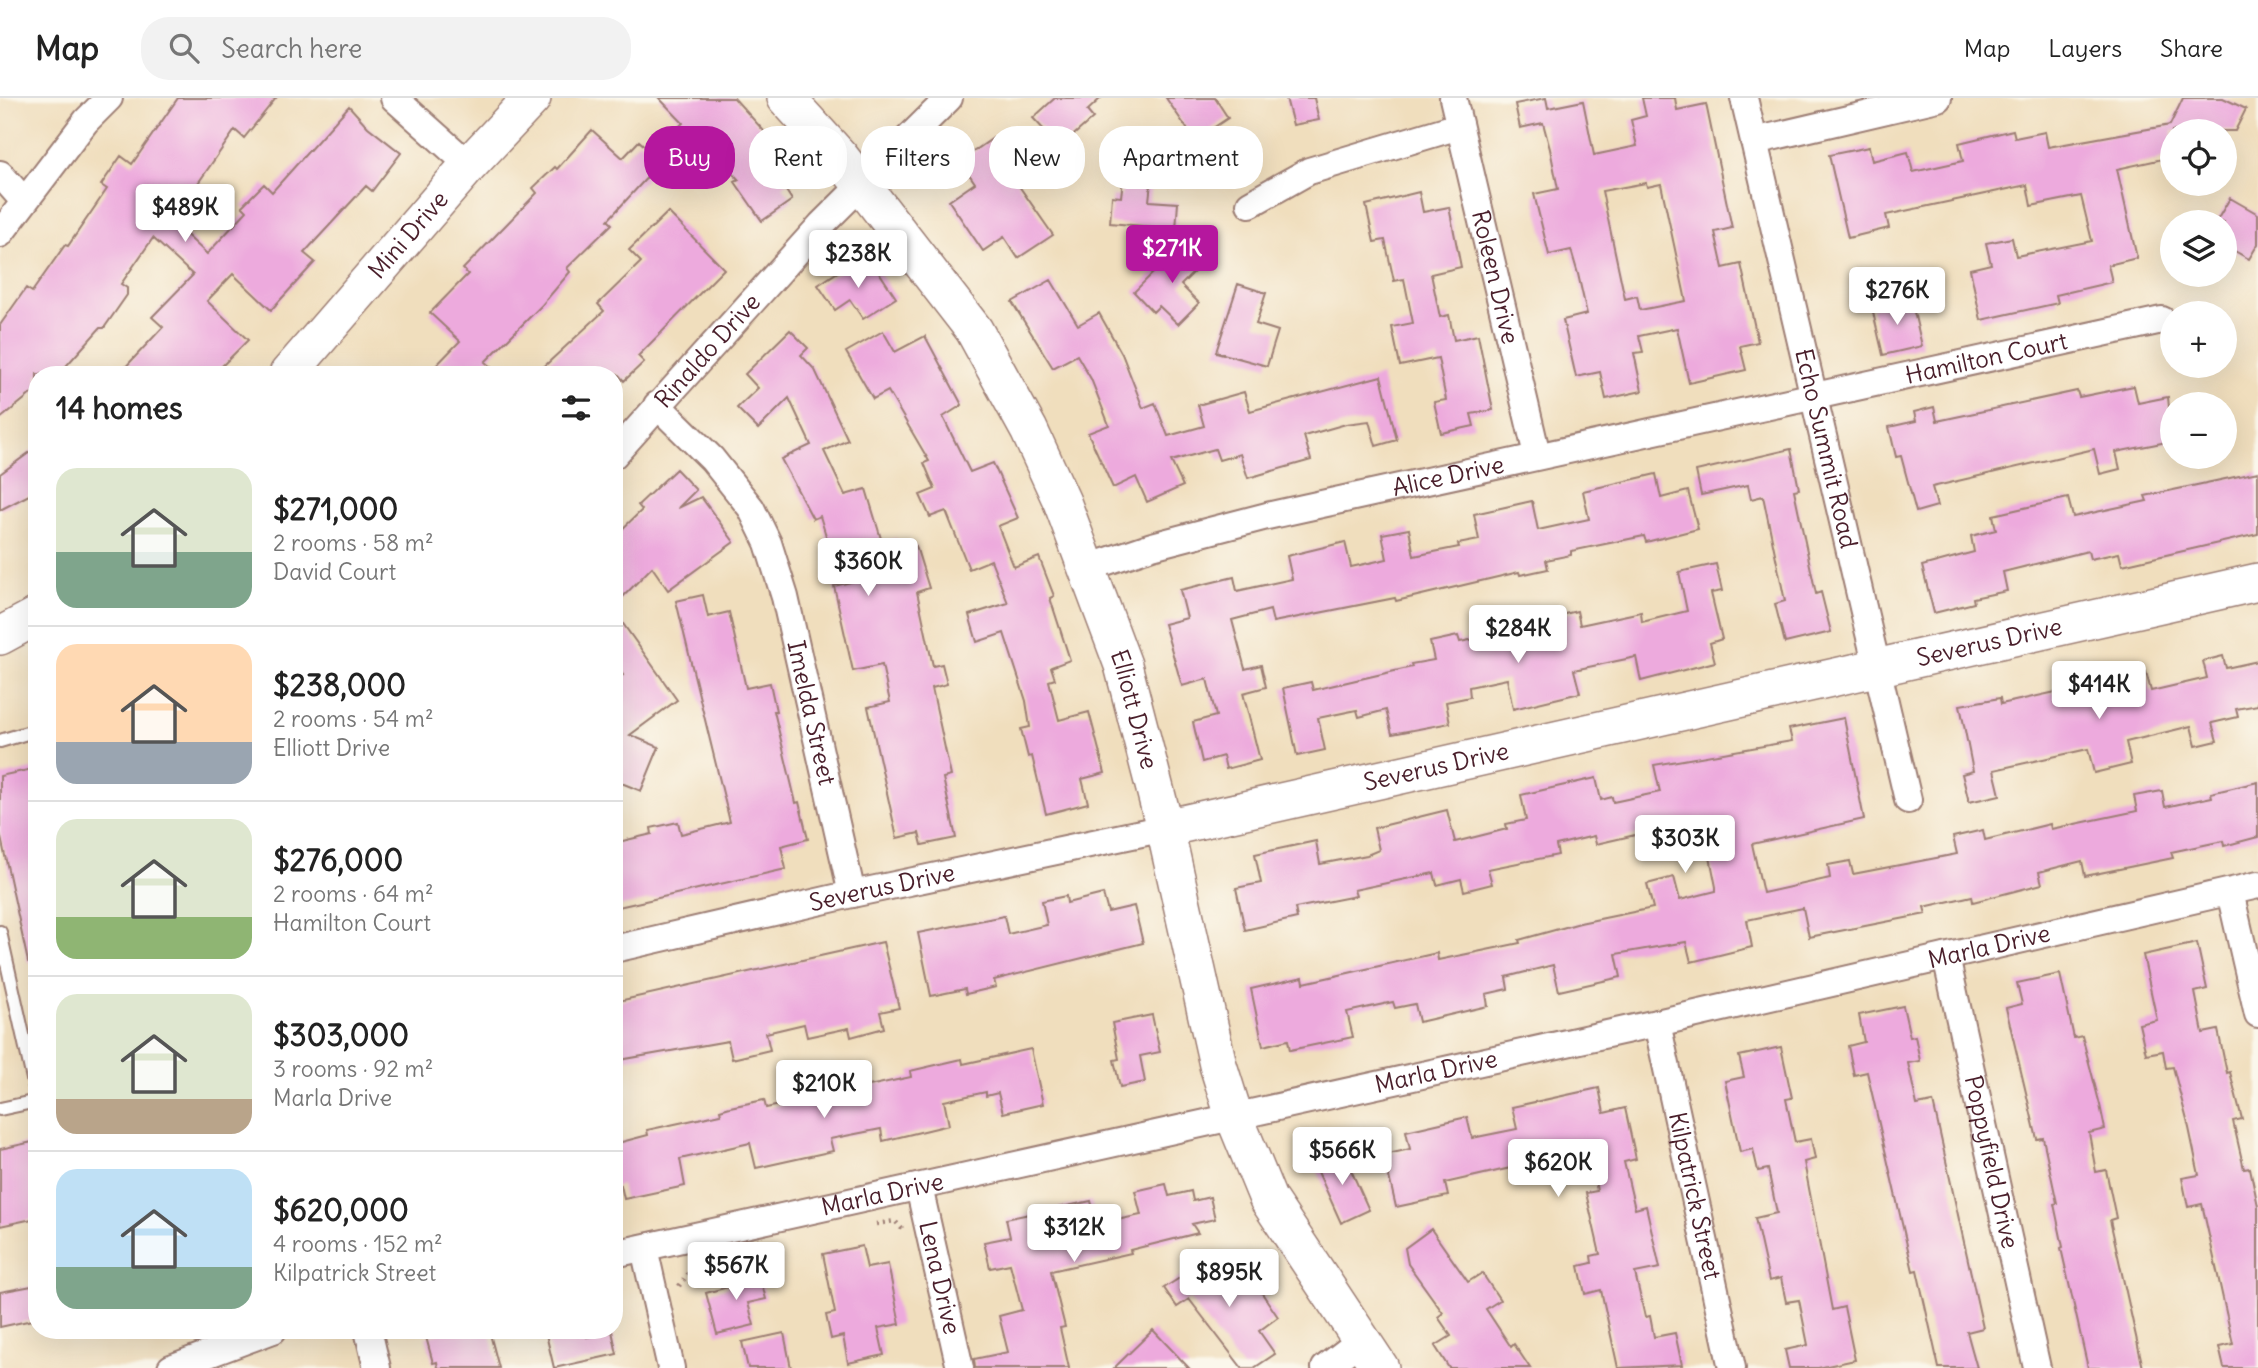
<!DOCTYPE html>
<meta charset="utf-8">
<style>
:root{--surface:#fff;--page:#f2f2f2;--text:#222;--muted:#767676;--line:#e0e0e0;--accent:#b5179e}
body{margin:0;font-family:Delius,sans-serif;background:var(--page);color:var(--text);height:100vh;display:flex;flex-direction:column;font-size:26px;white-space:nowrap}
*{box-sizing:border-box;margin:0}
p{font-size:23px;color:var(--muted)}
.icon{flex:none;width:38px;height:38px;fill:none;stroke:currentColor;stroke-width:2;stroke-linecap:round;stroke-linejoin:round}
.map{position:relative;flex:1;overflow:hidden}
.panel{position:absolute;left:28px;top:268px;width:595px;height:973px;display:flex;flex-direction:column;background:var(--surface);border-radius:28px;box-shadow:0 7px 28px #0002}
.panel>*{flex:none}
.banner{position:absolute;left:644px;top:28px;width:665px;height:63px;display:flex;gap:14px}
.controls{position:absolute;left:2160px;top:21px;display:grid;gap:14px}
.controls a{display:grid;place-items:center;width:77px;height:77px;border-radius:50%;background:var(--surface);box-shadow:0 7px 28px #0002;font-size:35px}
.price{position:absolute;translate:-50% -60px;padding:0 16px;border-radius:7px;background:#fff;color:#222;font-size:23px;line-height:46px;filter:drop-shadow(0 2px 4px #0008)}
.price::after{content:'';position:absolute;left:50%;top:42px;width:21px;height:16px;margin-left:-10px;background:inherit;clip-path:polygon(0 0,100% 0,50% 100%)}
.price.current{background:var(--accent);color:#fff}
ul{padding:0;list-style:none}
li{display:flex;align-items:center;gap:21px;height:175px;padding:0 28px}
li+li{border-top:2px solid var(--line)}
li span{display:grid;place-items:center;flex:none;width:196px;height:140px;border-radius:21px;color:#555}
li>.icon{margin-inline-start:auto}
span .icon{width:84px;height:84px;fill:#fffc;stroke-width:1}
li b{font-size:30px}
h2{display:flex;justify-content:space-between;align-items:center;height:84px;padding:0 28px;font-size:30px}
.chip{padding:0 24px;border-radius:28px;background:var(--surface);box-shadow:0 7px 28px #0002;font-size:24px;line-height:63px}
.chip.current{background:var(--accent);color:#fff}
header{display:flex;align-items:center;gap:42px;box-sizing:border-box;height:98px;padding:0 35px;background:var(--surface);border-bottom:2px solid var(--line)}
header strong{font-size:33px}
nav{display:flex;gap:38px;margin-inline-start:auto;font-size:24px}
.search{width:490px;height:63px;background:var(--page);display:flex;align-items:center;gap:18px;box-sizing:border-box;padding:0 24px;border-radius:28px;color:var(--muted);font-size:26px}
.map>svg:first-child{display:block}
.building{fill:#edaadd;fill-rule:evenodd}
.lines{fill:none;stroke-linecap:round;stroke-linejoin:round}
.lane-casing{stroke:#9d7e74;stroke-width:16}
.street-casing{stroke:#9d7e74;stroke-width:30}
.secondary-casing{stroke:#9d7e74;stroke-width:40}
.path{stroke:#9d7e74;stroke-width:4.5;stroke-dasharray:2 5;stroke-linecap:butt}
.lane{stroke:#fff;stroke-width:12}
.street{stroke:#fff;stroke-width:26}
.secondary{stroke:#fff;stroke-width:37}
.labels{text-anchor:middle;stroke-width:7;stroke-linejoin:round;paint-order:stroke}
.street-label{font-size:24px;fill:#4a1f2b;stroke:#fbf7ec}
</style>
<header>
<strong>Map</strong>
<div class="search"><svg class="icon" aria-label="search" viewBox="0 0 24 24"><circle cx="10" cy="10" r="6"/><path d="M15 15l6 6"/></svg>Search here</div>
<nav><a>Map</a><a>Layers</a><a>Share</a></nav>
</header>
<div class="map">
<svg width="2258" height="1270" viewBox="0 0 2258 1270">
<rect width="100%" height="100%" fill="#fbf7ec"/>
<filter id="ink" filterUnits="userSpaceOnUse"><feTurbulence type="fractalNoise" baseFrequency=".0143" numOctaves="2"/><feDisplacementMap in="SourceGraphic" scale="14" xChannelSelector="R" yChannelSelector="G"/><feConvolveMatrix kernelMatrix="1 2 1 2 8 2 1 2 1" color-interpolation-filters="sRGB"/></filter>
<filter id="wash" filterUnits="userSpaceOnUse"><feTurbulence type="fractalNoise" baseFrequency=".00686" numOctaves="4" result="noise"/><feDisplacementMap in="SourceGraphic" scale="28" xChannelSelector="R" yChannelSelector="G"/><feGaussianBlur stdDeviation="1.57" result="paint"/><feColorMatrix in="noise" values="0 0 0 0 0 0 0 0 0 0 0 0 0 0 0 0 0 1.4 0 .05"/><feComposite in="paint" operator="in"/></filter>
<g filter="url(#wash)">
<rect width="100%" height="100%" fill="#f0debd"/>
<g id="blocks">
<!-- building -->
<path class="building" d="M178 0H276L244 40 235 32 194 91 200 95 177 128 207 156 247 113 242 108 264 86 272 94 349 8 368 29 401 55 372 93 366 88 304 155 315 164 271 212 233 176 207 203 248 242 214 276H119L163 229 152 219 193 177 153 140 121 186 127 190V197L104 230H100L59 276H37V291L0 321V227L26 190 32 194 65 147 68 148 107 91 101 87 121 58 132 66Z
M659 0H734L764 33 796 79 783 88 792 102 762 123 735 84 739 82 709 49 688 68 664 42 683 25Z
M1055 0H1101L1087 13 1093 20 1060 49 1033 20Z
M1166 0H1215L1228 20 1207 34 1221 54 1199 69 1180 42 1190 35Z
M1286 0H1314L1319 22 1293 27Z
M1546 0 1548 10 1583 3 1594 57 1637 48 1631 22 1646 18 1642 0H1675L1677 12 1706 6 1732 130 1715 134 1723 170 1741 166 1758 244 1740 248 1746 272 1689 285 1677 230 1639 238 1643 254 1634 255 1642 293 1606 301 1600 274 1576 279 1563 222 1587 216 1578 176 1571 152 1549 157 1534 96 1558 91 1550 51 1543 25 1520 30 1515 6ZM1646 85 1647 89 1661 86 1686 203 1640 212 1637 198 1625 201 1602 93Z
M2183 0H2223L2246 11 2235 33H2172V59L2117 71 2137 160 2108 167 2112 184 2056 197 2058 205 1981 222 1970 171 1991 166 1986 145 2012 140 2016 158 2092 143 2081 98 2031 108 2027 87 1886 117 1889 130 1848 140 1829 57 1869 49 1872 63 1908 54 1913 74 1963 63 1959 45 2013 32 2015 40 2045 34 2048 49 2170 27Z
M592 32 623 60 639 43 662 63 608 122 612 126 567 170 570 174 542 207 485 264 499 276H428L460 243 430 215 468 176 463 171 537 95 533 90 555 69 557 71Z
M999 36 1022 70 1013 75 1019 88 1053 137 1018 160 1004 139 983 153 949 103 975 85 960 63Z
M1124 72 1152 75 1149 103 1178 105 1176 131 1110 125 1112 98 1121 99Z
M1419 94 1423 114 1449 109 1461 169 1431 176 1440 219 1449 217 1454 242 1478 237 1493 312 1471 316 1474 328 1441 335 1434 304 1446 302 1438 260 1400 268 1392 229 1413 225 1404 181 1394 183 1385 142 1374 144 1366 107Z
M2230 100 2258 116V146L2249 161 2224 147V124H2216Z
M668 114 724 171 638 258 644 264 624 283 618 276H536L604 213 598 206 641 164 629 152Z
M1184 144 1204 164 1181 187 1199 205 1178 226 1159 208 1153 214 1134 194Z
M873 165 896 200 863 221 850 202 835 212 818 187 847 168 853 177Z
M1051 182 1078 227 1099 215 1122 256 1143 310 1155 305 1168 338 1204 328 1198 307 1244 294 1250 313 1381 278 1397 342 1376 348 1369 323 1346 326 1304 338 1311 362 1248 380 1240 356 1219 362 1215 351 1171 363 1183 388 1147 404 1136 379 1113 390 1088 335 1109 327 1091 281 1077 257 1053 270 1012 204Z
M1238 186 1266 195 1256 226 1278 233 1267 268 1216 254Z
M1911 201 1922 248 1883 257 1872 210Z
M790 232 808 250 801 257 815 272 848 342 824 353 845 397 866 391 882 444 896 440 900 453 916 448 929 490 917 494 933 568 942 566 947 586 932 590 951 678 943 680 956 740 922 747 919 735 897 740 868 609 890 604 882 567 853 573 834 488 859 482 848 445 830 451 820 418 813 421 781 361 811 347 789 300 758 331 737 310 758 290 745 276Z
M883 233 895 254 925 238 962 307 943 319 970 374 993 365 1018 420 998 428 1014 469 1039 459 1054 498 1050 500 1070 562 1051 569 1055 581 1049 583 1059 622 1089 614 1105 675 1082 681 1088 705 1046 716 1032 658 1028 659 1021 631 1030 629 1026 603 1004 535 977 544 969 517 1008 505 991 462 969 471 946 413 930 419 920 397 935 391 924 365 929 363 888 293 873 301 846 254Z
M2134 288 2138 305 2168 299 2172 343 2116 354 2120 371 2100 376 2094 351 1932 389 1937 408 1916 414 1901 358 1896 359 1889 329 1916 323 1914 314 1934 309 1937 323 2077 293 2079 299Z
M37 349V393L0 412V376Z
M1791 351 1799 391 1794 392 1816 496 1821 494 1831 534 1785 545 1775 506 1785 503 1763 398 1751 401 1748 387 1701 397 1696 373Z
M676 371 696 392 678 410 701 399 734 444 668 492 652 469 614 508V439L642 412 638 407Z
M2258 374V436L2122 467 2119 455 2090 461 2088 453 2003 474 2007 493 1973 500 1974 505 1934 515 1922 468 1974 454 1971 438 1996 432 1993 417 2068 400 2073 419 2147 403 2145 398Z
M1656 376 1661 400 1688 393 1698 431 1646 444 1644 438 1571 453V457L1546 462 1548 471 1520 477 1519 474 1396 503 1395 500 1273 524 1270 512 1232 522 1245 571 1261 567 1266 589 1243 595 1260 662 1226 671 1223 658 1202 664 1193 624 1216 618 1207 581 1182 588 1164 526 1187 520 1180 492 1234 479 1237 493 1292 481 1287 458 1345 444 1351 469 1387 461 1382 436 1409 431 1414 458 1459 449 1458 446 1479 442 1474 416 1532 403 1538 432 1589 421 1583 393Z
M1716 466 1722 493 1711 495 1722 541 1710 545 1715 564 1641 583 1636 559 1574 572 1580 595 1513 611 1507 581 1469 589 1470 599 1446 604 1450 625 1392 636 1386 612 1359 619 1357 612 1318 620 1325 652 1297 658 1283 590 1311 584 1313 592 1412 569 1411 566 1434 562 1430 544 1458 538 1460 544 1538 528 1536 523 1577 513 1580 527 1641 514 1642 524 1687 513 1679 474Z
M703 497 708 519 729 514 746 590 770 585 776 613H774L796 705 799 704 808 741 781 748 786 771 614 810V745L652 736 651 730 678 724 681 736 730 724 676 503Z
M614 513 677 602 630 637 659 649 641 693 614 682V584L623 577 614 565Z
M2223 558 2226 570 2258 563V607L2236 611 2238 619 2212 625 2217 643 2196 648 2191 628 2126 644 2131 666 2094 675 2088 651 1994 672 2000 697 1969 704 1962 676 1973 673 1960 607 2000 600 2001 606 2146 574 2151 593 2207 580 2203 563Z
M1844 620 1864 721 1752 746 1763 795 1830 780 1828 767 1850 763 1853 776 1957 756 1953 739 1983 732 1985 742 2050 726 2051 731 2137 713 2134 698 2162 693 2165 709 2212 699 2211 695 2258 684V739L2224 748 2223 743 2171 754 2173 760 2085 778 2082 763 2039 774 2042 786 1973 804 1972 798 1924 809 1926 816 1809 839 1803 810 1747 822 1752 849 1691 864 1686 844 1616 856 1621 879 1559 893 1553 867 1506 879 1508 891 1486 896 1488 908 1419 924 1415 906 1395 910 1393 904 1347 914 1353 939 1290 952 1288 942 1263 948 1251 891 1303 879 1304 885 1437 855 1438 862 1520 845 1519 842 1580 825 1653 810 1647 786 1674 779 1680 802 1716 793V789L1705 734 1646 746 1644 735 1596 746 1594 738 1556 747 1558 757 1488 771 1492 786 1464 793 1461 781 1437 787 1434 775 1354 792 1356 798 1295 810 1297 820 1245 832 1236 790 1261 785 1255 756 1316 743 1320 766 1367 757 1379 752 1374 730 1447 712 1455 744 1507 731 1506 726 1526 722 1521 697 1596 680 1601 702 1612 699 1613 704 1660 694 1654 667 1792 643 1789 631Z
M37 670V863L28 864 0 735V678Z
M1103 796 1108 814 1134 808 1143 845 994 882 996 889 966 896 965 891 931 898 918 835 1004 818 1008 836 1047 827 1042 803 1066 798 1067 805Z
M883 844 899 910 880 914 884 930 851 939 849 930 807 939 804 926 766 935 770 952 732 961 728 943 614 963V904Z
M2197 845 2207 891 2195 894 2203 935 2218 932 2227 975 2230 974 2242 1021 2233 1023 2244 1071 2250 1070 2258 1108V1270H2224L2219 1249 2233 1246 2216 1169 2202 1106 2188 1109 2182 1080 2199 1077 2189 1030 2173 969 2166 970 2163 953 2146 956 2139 926 2157 922 2143 857Z
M2060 876 2074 940 2082 938 2100 1007 2105 1031 2089 1035 2096 1074 2106 1072 2116 1120 2110 1122 2143 1270H2088L2061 1150 2063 1149 2054 1106 2057 1105 2043 1040 2037 1041 2006 910 2022 906 2017 885Z
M1903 908 1910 939 1915 938 1920 963 1908 965 1917 1007 1933 1004 1983 1230 1967 1234 1977 1270H1939L1917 1172 1913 1173 1867 974 1854 977 1848 948 1864 944 1859 917Z
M1152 917 1160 954 1140 958 1145 984 1120 989 1114 962 1119 961 1112 925Z
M1781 949 1792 1000 1786 1001 1795 1044 1811 1041 1815 1061 1804 1064 1832 1212 1844 1209 1855 1262 1818 1270H1789L1785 1252 1808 1247 1799 1202 1786 1204 1781 1180 1769 1183 1755 1120 1777 1115 1768 1071 1758 1073 1753 1051 1740 1054 1725 983 1744 979 1739 958Z
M1031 951 1043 1006 1003 1015 998 995 986 998V994L944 1003 949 1027 883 1043 881 1031 830 1041 833 1053 756 1070 750 1045 680 1061 685 1088 624 1101 621 1087 614 1089V1046L648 1037 647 1032 721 1016 720 1012 730 1009 764 1002 766 1010 911 979 910 973 962 961 963 966Z
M1599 990 1604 1015 1625 1010 1636 1061 1624 1064 1635 1111 1646 1108 1660 1170 1635 1175 1645 1219 1650 1218 1654 1239 1675 1235 1682 1267 1618 1270 1601 1192 1585 1196 1579 1168 1592 1165 1591 1158 1600 1156 1586 1095 1597 1093 1589 1052 1445 1085 1448 1098 1396 1109 1384 1057 1410 1051 1406 1033 1467 1019 1472 1040 1517 1031 1512 1009Z
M37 1043V1120L0 1128V1051Z
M1342 1052 1369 1112 1341 1125 1314 1065Z
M1166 1086 1169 1098 1191 1093 1193 1103 1210 1099 1215 1121 1192 1126 1198 1135 1130 1152 1131 1155 1051 1173 1065 1229 1060 1230 1069 1270H975L974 1261 1008 1254 999 1218 1022 1212 1010 1166 990 1170 984 1144 1010 1139 1006 1121 1091 1103 1097 1126 1141 1117 1135 1093Z
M1431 1131 1468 1184 1482 1175 1500 1202 1486 1211 1511 1249 1514 1246 1530 1270H1449L1435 1248 1451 1238 1438 1219 1443 1215 1408 1166 1405 1150Z
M862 1148 867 1170 888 1166 900 1226 878 1230 884 1257 848 1265 843 1238 831 1241 826 1217 835 1215 823 1156Z
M1214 1158 1227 1177 1243 1167 1278 1219 1259 1233 1275 1256 1254 1270H1242L1189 1201 1177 1209 1164 1190Z
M758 1172 766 1201 748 1205 754 1227 717 1236 706 1195 728 1189 726 1180Z
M37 1187V1221L0 1229V1194Z
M456 1232H489L499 1270H438L437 1264 433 1265 426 1239Z
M545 1232H585L587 1239 612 1233 617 1256 554 1270Z
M1153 1232 1189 1270H1114Z
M784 1235 791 1270H748L742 1244Z"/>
</g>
</g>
<g filter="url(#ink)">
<use href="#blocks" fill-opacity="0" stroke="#9d7e74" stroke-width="2"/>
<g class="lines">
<!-- lane casing -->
<g class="lane-casing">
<path id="lane" d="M0 643 37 632
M0 834 37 999
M0 1011 37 1003"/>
</g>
<!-- street casing -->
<g class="street-casing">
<g id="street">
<path d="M394 0 469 67"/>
<path id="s1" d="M1453 0 1537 357"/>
<path id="s2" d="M1744 0 1908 702"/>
<path d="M1754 43 1938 0"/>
<path d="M0 76 24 103"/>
<path d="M1250 106 1309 73 1459 28"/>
<path d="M0 136 86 23 109 0"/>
<path id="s3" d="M657 307 712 361 751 410 768 445 785 499 852 796"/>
<path id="s4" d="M614 357 821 127 949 0"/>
<path id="s5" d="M1087 470 1152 448 1267 418 2162 222"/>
<path d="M2230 794 2258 916"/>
<path id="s6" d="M614 851 852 796 1165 730"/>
<path id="s7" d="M1946 859 2037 1270"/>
<path id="s8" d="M1657 925 1732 1270"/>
<path id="s9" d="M919 1089 960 1270"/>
<path d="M644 1150 671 1270"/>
<path id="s10" d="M614 1156 1657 925 2258 787"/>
<path d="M368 1232 377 1270"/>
<path d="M171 1270 273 1232"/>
<path d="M1325 1270 1360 1243"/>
</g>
</g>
<!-- secondary casing -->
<g class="secondary-casing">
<g id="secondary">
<path id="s11" d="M786 0 840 59 974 232 1029 332 1062 404 1123 567 1165 730 1218 967 1234 1018 1268 1101 1380 1270"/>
<path id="s12" d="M288 276 469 67 532 0"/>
<path d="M0 538 37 518"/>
<path id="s13" d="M1165 730 2258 484"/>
</g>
</g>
<!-- path -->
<path class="path" d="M876 1126 895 1123 902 1131
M679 1188 698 1162"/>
<!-- lane -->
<use href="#lane" class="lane"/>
<!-- street -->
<use href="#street" class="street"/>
<!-- secondary -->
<use href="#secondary" class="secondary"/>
</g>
</g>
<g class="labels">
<!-- street labels -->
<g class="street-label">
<text dy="8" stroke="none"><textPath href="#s12" startOffset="184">Mini Drive</textPath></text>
<text dy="8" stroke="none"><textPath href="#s1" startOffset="184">Roleen Drive</textPath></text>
<text dy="8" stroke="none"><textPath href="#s4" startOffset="140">Rinaldo Drive</textPath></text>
<text dy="8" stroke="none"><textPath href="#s5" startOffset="924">Hamilton Court</textPath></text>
<text dy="8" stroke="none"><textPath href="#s2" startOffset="360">Echo Summit Road</textPath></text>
<text dy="8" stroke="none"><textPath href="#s5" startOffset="373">Alice Drive</textPath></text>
<text dy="8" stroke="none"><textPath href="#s13" startOffset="845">Severus Drive</textPath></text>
<text dy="8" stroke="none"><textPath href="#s11" startOffset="712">Elliott Drive</textPath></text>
<text dy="8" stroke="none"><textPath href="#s3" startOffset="354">Imelda Street</textPath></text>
<text dy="8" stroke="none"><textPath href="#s13" startOffset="278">Severus Drive</textPath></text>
<text dy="8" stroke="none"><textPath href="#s6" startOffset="275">Severus Drive</textPath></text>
<text dy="8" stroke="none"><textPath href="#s10" startOffset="1409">Marla Drive</textPath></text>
<text dy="8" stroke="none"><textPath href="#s10" startOffset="842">Marla Drive</textPath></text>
<text dy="8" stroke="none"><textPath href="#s7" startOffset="210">Poppyfield Drive</textPath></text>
<text dy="8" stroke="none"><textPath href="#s10" startOffset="275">Marla Drive</textPath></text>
<text dy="8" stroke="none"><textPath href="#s8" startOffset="177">Kilpatrick Street</textPath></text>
<text dy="8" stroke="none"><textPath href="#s9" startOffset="93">Lena Drive</textPath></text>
</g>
</g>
</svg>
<div class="controls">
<a><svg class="icon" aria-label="locate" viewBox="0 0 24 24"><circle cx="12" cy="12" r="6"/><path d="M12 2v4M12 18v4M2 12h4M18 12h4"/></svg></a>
<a><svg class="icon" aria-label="layers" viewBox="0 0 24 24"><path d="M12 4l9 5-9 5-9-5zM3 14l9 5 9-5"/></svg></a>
<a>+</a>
<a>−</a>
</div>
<b class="price" style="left:185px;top:146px">$489K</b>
<b class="price current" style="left:1172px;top:187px">$271K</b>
<b class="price" style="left:858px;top:192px">$238K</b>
<b class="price" style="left:1897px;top:229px">$276K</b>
<b class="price" style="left:868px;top:500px">$360K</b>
<b class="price" style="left:1518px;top:567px">$284K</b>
<b class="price" style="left:2099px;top:623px">$414K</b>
<b class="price" style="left:1685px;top:777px">$303K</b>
<b class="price" style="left:824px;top:1022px">$210K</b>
<b class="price" style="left:1342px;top:1089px">$566K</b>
<b class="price" style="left:1558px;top:1101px">$620K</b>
<b class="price" style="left:1074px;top:1166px">$312K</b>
<b class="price" style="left:736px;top:1204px">$567K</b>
<b class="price" style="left:1229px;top:1211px">$895K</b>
<div class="banner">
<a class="chip current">Buy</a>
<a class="chip">Rent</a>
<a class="chip">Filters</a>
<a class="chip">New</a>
<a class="chip">Apartment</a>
</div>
<section class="panel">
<h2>14 homes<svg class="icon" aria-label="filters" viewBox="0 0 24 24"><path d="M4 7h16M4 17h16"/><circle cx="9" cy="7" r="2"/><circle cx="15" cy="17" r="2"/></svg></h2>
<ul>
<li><span style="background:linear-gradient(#dfe7d0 60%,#7fa58c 0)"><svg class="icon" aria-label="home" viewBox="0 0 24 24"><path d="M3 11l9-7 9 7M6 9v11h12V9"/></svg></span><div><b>$271,000</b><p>2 rooms · 58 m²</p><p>David Court</p></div></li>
<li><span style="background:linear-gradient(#ffd9b3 70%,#9aa5b1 0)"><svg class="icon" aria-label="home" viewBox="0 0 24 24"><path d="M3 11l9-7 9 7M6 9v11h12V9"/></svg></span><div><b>$238,000</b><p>2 rooms · 54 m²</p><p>Elliott Drive</p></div></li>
<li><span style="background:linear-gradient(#dfe7d0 70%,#8fb573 0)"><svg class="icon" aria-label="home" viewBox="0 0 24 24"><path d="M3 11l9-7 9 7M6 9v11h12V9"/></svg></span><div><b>$276,000</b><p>2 rooms · 64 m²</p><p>Hamilton Court</p></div></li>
<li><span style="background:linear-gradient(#dfe7d0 75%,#b9a48a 0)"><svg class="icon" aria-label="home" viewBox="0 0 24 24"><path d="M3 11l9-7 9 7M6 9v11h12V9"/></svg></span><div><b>$303,000</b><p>3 rooms · 92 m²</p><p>Marla Drive</p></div></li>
<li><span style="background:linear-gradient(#bfe0f5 70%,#7fa58c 0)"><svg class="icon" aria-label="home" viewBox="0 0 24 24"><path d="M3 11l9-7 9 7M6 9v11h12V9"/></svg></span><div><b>$620,000</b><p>4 rooms · 152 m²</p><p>Kilpatrick Street</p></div></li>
</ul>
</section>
</div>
